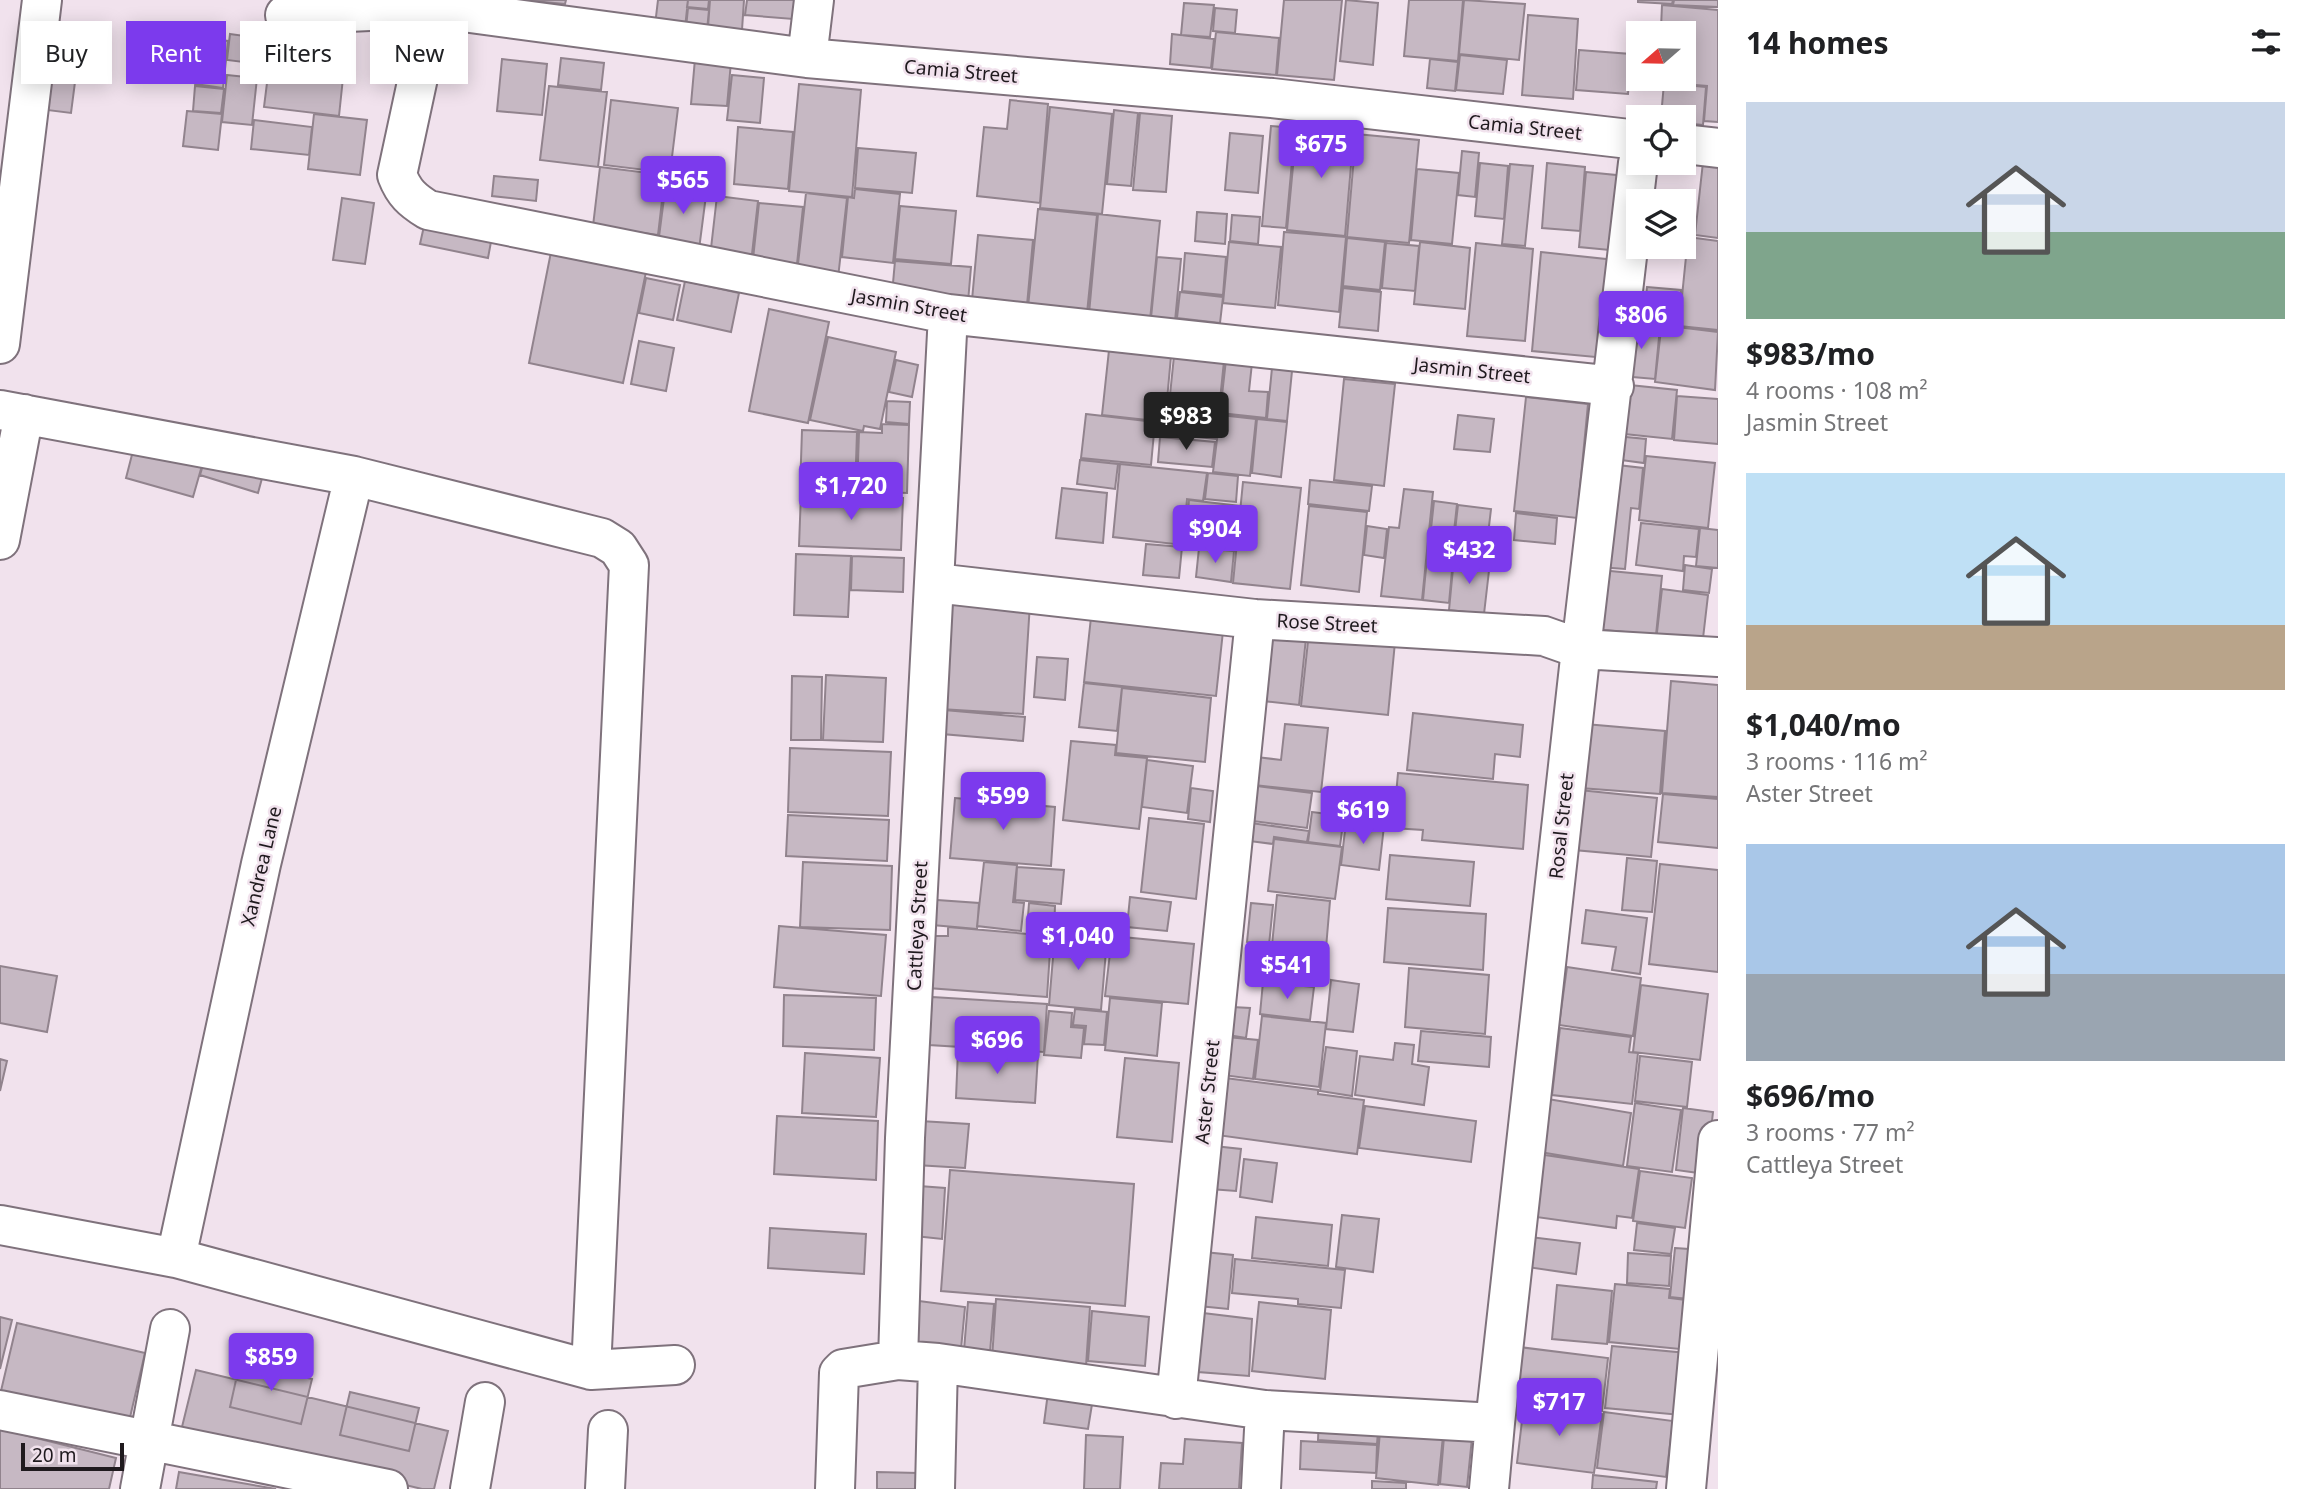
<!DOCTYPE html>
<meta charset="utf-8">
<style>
:root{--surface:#fff;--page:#f2f2f2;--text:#202124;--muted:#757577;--accent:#7c3aed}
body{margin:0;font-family:"Noto Sans",sans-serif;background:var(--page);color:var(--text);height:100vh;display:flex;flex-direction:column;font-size:26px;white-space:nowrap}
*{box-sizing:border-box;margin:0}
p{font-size:23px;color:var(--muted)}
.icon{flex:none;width:38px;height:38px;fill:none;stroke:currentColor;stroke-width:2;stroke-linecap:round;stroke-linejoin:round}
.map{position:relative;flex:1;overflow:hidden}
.sheet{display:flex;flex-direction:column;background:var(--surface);width:595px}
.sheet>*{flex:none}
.hud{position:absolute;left:21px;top:21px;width:665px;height:63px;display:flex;gap:14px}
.needle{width:46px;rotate:250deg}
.fabs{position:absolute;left:1626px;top:21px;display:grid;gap:14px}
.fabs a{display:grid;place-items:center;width:70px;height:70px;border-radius:0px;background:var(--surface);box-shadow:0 4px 18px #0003;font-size:35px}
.scale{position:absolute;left:21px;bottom:18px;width:103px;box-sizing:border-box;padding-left:7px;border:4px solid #1f1a1e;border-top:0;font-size:19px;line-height:24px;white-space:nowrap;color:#1f1a1e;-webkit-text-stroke:5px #f1e2ed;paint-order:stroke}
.price{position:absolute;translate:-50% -60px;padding:0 16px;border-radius:7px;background:var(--accent);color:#fff;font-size:23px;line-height:46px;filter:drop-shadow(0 2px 4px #0008)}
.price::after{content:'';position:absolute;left:50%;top:42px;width:21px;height:16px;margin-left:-10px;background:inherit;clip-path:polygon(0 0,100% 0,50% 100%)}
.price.on{background:#222;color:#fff}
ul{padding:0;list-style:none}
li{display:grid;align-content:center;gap:14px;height:371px;padding:0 28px}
li span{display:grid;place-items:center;height:217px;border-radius:0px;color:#555}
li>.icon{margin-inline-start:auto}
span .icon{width:126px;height:126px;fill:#fffc;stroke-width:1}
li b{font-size:30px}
h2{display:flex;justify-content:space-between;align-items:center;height:84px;padding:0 28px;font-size:30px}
.pill{padding:0 24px;border-radius:0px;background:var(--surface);box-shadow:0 4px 18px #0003;font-size:24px;line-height:63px}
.pill.on{background:var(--accent);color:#fff}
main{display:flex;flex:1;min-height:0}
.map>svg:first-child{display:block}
.building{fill:#c6b8c3;stroke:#91838d;stroke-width:2}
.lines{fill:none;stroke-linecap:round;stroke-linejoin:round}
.street-casing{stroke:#7f727c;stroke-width:42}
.street{stroke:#fff;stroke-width:38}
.labels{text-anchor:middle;stroke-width:5;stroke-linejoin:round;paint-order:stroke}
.street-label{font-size:19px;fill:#1f1a1e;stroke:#f1e2ed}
</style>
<main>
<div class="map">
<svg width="1718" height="1489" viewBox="0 0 1718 1489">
<rect width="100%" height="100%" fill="#f1e2ed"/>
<!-- building -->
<path class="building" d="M523 0H566L565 4Z
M658 0H688L685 28 655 25Z
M688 0H709L708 9 687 7Z
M710 0H744L742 30 708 27Z
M747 0H795L793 19 745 15Z
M1284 0H1342L1334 80 1277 75Z
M1346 0 1378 3 1373 65 1340 61Z
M1409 0H1463L1458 61 1404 56Z
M1464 0 1525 4 1519 60 1459 54Z
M1638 0H1673L1672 4 1638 2Z
M1674 0H1718V7L1673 5Z
M1184 3 1214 5 1210 37 1181 35Z
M1662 5 1718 10V122L1704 121 1707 86 1656 82 1657 79H1684V33H1638V71L1632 70 1635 26 1661 28Z
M688 8 709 10 707 30 686 28Z
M1215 8 1237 10 1235 33 1213 31Z
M1528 15 1578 19 1573 99 1522 95Z
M1216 32 1279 38 1276 75 1212 69Z
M230 34 245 36 243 62 227 60Z
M1172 34 1214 39 1211 68 1170 64Z
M200 38 228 41 223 88 195 84Z
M292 43 346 49 339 116 264 107 268 75 288 77Z
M1579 50 1631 54 1628 94 1576 90Z
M1460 55 1507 60 1503 94 1456 90Z
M561 58 604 63 601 90 558 85Z
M502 59 547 64 542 115 497 111Z
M695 59 731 62 727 106 691 104Z
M1430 59 1458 62 1455 91 1427 88Z
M227 75 257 78 252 125 222 122Z
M732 75 764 78 760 123 727 120Z
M35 77 75 82 71 113 31 108Z
M1664 83 1706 87 1703 125 1684 123V117H1661Z
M799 84 861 90 852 197 789 191Z
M195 86 224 89 221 113 193 111Z
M549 86 607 92 598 167 540 160Z
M611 100 678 108 670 173 604 165Z
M1010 100 1048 104 1040 203 977 196 984 127 1007 129Z
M1050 107 1112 114 1102 214 1040 208Z
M1114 110 1138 113 1131 186 1107 184Z
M187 111 222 114 218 150 183 146Z
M1140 113 1172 116 1166 192 1133 190Z
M314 114 367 120 360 175 308 169Z
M254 120 312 127 309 155 251 149Z
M1297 124 1354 130 1345 236 1287 230Z
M1271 126 1295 128 1286 228 1262 226Z
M738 127 793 132 788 189 734 184Z
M1230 133 1263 136 1258 193 1225 190Z
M1356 134 1419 140 1409 243 1347 237Z
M858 148 916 153 912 193 855 188Z
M1462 151 1479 153 1475 197 1458 195Z
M1703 162H1718V238L1695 235Z
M1480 163 1508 166 1504 219 1475 216Z
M1547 163 1585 167 1580 231 1542 228Z
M1510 164 1533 166 1525 246 1502 244Z
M600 167 665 175 658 235 593 226Z
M1417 169 1459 173 1452 244 1411 240Z
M1586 172 1626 176 1620 251 1579 247Z
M667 175 708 180 698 257 657 252Z
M494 176 538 180 536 201 492 196Z
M855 189 900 194 893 263 842 257 848 197 854 198Z
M806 193 847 198 838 278 797 273Z
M717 196 758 201 751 263 710 257Z
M342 198 374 203 365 264 333 260Z
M759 203 803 207 797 264 753 259Z
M900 206 956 211 951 264 895 259Z
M1038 209 1097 215 1087 313 1028 307Z
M1197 212 1227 214 1225 244 1195 241Z
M1098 214 1160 221 1150 320 1089 314Z
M1232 215 1260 217 1258 244 1230 241Z
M426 217 493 231 488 258 420 244Z
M1284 232 1346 237 1339 312 1278 305Z
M978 235 1033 240 1027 305 972 300Z
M1688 237 1718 241V330L1679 326Z
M1347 238 1385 242 1380 290 1343 286Z
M1229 242 1281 247 1275 308 1223 303Z
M1420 242 1470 248 1465 309 1414 304Z
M1386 243 1419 246 1415 291 1382 288Z
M1476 243 1533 249 1525 341 1467 336Z
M551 252 646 272 623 383 529 363Z
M1541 252 1615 260 1606 358 1532 351Z
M1185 253 1226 257 1223 295 1182 291Z
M1157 257 1181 259 1175 321 1151 318Z
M895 261 971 267 968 302 892 294Z
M646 278 680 285 673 320 639 313Z
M685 281 739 293 731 332 677 320Z
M1647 287 1681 290 1678 322 1644 318Z
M1343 288 1381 292 1378 331 1339 327Z
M1180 292 1223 297 1220 323 1177 318Z
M769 309 829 322 808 423 749 411Z
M1662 321 1678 323V327L1718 332 1715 390 1655 382Z
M1627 323 1660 327 1655 379 1621 376Z
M828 337 896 352 880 429 864 426 863 431 810 420Z
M639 341 674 348 666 391 631 384Z
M1109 350 1171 356 1165 422 1102 415Z
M1174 356 1224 361 1216 439 1166 434Z
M896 360 918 365 912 397 889 392Z
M1226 360 1252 363 1249 391 1268 392 1266 418 1220 413Z
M1272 368 1292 371 1287 421 1267 419Z
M1344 379 1395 384 1384 486 1334 480Z
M1620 384 1677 390 1672 439 1615 433Z
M1677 396 1718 399V444L1674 440Z
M1526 397 1588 404 1577 518 1514 511Z
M887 401 910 402 909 424 886 422Z
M1086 414 1155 422 1151 465 1081 458Z
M1220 415 1256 419 1250 476 1213 472Z
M1458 415 1494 419 1490 452 1454 449Z
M1257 419 1287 422 1281 477 1252 473Z
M882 424 909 425 907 493 857 491 859 432 882 433Z
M802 430 857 432 855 493 800 491Z
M1616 436 1646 439 1644 463 1613 459Z
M1160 437 1215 442 1212 467 1158 462Z
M135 443 203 462 193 497 126 478Z
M206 455 264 471 258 493 200 475Z
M1646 456 1715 463 1708 528 1639 520Z
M1080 460 1118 464 1115 489 1077 484Z
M1120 464 1207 473 1203 501 1187 499 1183 545 1113 537Z
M1609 464 1643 468 1639 509 1631 508 1625 569 1599 567Z
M1208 473 1238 476 1236 502 1205 499Z
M1310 480 1372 486 1369 511 1308 504Z
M1243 482 1301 488 1290 589 1233 583Z
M1062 488 1107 493 1103 543 1056 538Z
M1404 489 1433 492 1422 600 1381 596 1389 527 1399 528Z
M801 493 903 498 901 550 799 546Z
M1189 500 1240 506 1235 551 1185 545Z
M1434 501 1457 504 1451 559 1428 557Z
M1458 505 1491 509 1485 560 1452 557Z
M1309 506 1367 512 1359 592 1301 585Z
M1516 513 1557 518 1555 544 1514 540Z
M1641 523 1699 529 1696 557 1684 556 1683 571 1636 565Z
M1367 526 1387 529 1384 558 1364 555Z
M1700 528 1718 530V568L1696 566Z
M1146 544 1182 547 1179 578 1143 575Z
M1199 548 1234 551 1231 582 1196 577Z
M796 554 851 556 848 617 794 615Z
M852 556 904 558 903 592 851 590Z
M1427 558 1453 560 1449 603 1423 600Z
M1454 558 1490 562 1484 614 1449 610Z
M1685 565 1712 569 1709 593 1683 590Z
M1600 570 1662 576 1656 635 1594 629Z
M1662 589 1708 595 1702 647 1656 641Z
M948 597 1030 603 1023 714 940 709Z
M1092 608 1224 622 1216 696 1084 682Z
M1309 632 1395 642 1388 715 1301 706Z
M1270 634 1306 638 1299 705 1263 701Z
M1037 657 1068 659 1065 700 1034 697Z
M826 675 886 678 883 742 823 740Z
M792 676 822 677 821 740H791Z
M1671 681 1718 685V797L1662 793Z
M1084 683 1122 687 1117 731 1079 727Z
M1122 688 1211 698 1205 762 1116 753Z
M944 710 1025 717 1023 741 942 734Z
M1413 713 1523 725 1520 757 1495 754 1493 779 1407 770Z
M1285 724 1328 728 1321 792 1254 785 1257 757 1281 760Z
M1585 724 1665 731 1660 794 1580 788Z
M1071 741 1116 745 1115 755 1147 758 1139 829 1063 820Z
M790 748 891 752 888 816 788 812Z
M1147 760 1193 766 1187 813 1142 807Z
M1398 773 1528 785 1523 849 1422 840 1423 830 1393 828Z
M1249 785 1312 793 1307 828 1245 820Z
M1191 788 1213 791 1210 822 1188 819Z
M1579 790 1657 798 1651 857 1574 850Z
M1663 794 1718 799V848L1658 842Z
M955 798 1055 807 1051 866 950 858Z
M1312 812 1344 816 1340 846 1308 842Z
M788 815 889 820 887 861 786 856Z
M1149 818 1204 824 1196 899 1141 892Z
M1346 822 1384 826 1379 870 1341 865Z
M1251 823 1309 831 1307 842 1274 837 1273 844 1249 841Z
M1274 839 1342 847 1335 899 1268 891Z
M1390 855 1474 862 1470 906 1386 899Z
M1627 858 1657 861 1652 912 1622 910Z
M803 862 892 866 890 930 800 927Z
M984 862 1017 865 1013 902 1024 903 1021 931 977 926Z
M1660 864 1718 870V972L1649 964Z
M1017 867 1064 870 1061 904 1015 900Z
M1277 895 1330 901 1325 960 1271 955Z
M1130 897 1171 902 1167 931 1127 927Z
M923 899 979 903 977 929 921 924Z
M1029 903 1055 906 1054 932 1027 930Z
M1251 903 1273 905 1269 945 1247 942Z
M1388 908 1486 914 1483 970 1384 962Z
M1586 910 1647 918 1640 974 1612 970 1616 947 1582 943Z
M779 926 886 935 881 996 774 987Z
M948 927 1051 936 1047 997 928 988 932 936H948Z
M1055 934 1107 939 1101 1010 1049 1005Z
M1112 936 1194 944 1188 1004 1105 996Z
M0 966 57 976 47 1032 0 1023Z
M1567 967 1641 978 1633 1036 1559 1025Z
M1409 968 1489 975 1485 1034 1405 1027Z
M1331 980 1359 984 1353 1032 1326 1029Z
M1263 982 1314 987 1310 1020 1260 1014Z
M1641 985 1708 994 1700 1060 1633 1052Z
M784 995 876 998 874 1050 783 1046Z
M932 997 1047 1004 1044 1052 929 1045Z
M1110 998 1162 1003 1157 1056 1105 1050Z
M1232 1007 1250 1008 1246 1038 1228 1035Z
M1075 1009 1107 1012 1104 1045 1084 1044 1086 1026 1073 1025Z
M1049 1011 1072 1013 1071 1027 1084 1028 1081 1058 1044 1055Z
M1262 1016 1326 1023 1319 1087 1255 1079Z
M1560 1028 1631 1037 1629 1052 1638 1053 1632 1104 1552 1095Z
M1421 1031 1491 1037 1489 1067 1418 1061Z
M1227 1037 1258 1040 1253 1079 1223 1075Z
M1395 1043 1414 1045 1412 1064 1429 1067 1424 1105 1355 1095 1360 1056 1393 1060Z
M1326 1047 1357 1051 1352 1096 1320 1091Z
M958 1050 1038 1055 1035 1103 956 1098Z
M805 1053 880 1058 876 1117 802 1113Z
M1640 1056 1692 1062 1687 1107 1635 1101Z
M1125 1058 1179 1063 1172 1142 1117 1137Z
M0 1059 7 1061 0 1091Z
M1225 1078 1318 1090V1094L1364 1100 1357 1154 1217 1135Z
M1542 1098 1631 1113 1623 1166 1534 1151Z
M1635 1103 1681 1110 1672 1172 1627 1166Z
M1365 1106 1476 1121 1471 1162 1359 1148Z
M1683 1108 1713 1112 1706 1174 1676 1170Z
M777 1116 878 1121 876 1180 774 1174Z
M920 1121 969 1124 965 1168 916 1165Z
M1214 1146 1241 1149 1236 1191 1210 1189Z
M1538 1154 1639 1169 1632 1218 1617 1216 1616 1228 1529 1216Z
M1244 1159 1277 1163 1272 1202 1240 1197Z
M950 1170 1134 1184 1125 1306 941 1291Z
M1640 1171 1692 1178 1685 1228 1633 1221Z
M919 1186 945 1188 942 1239 915 1236Z
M1342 1215 1379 1219 1373 1272 1336 1267Z
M1256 1217 1332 1225 1328 1266 1252 1258Z
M1637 1223 1675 1228 1671 1254 1634 1250Z
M770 1228 866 1234 864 1274 768 1268Z
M1530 1237 1580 1243 1576 1274 1527 1267Z
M1675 1248 1703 1250 1698 1300 1670 1297Z
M1204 1252 1233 1255 1228 1309 1199 1306Z
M1628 1253 1671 1256 1669 1286 1627 1283Z
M1235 1259 1345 1270 1341 1308 1298 1304V1299L1232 1293Z
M1615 1284 1670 1289 1669 1298 1694 1301 1690 1350 1609 1342Z
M1557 1285 1612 1291 1607 1344 1552 1339Z
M996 1299 1090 1307 1086 1366 992 1359Z
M919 1301 965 1307 961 1349 915 1344Z
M968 1302 994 1304 990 1352 964 1350Z
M1259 1302 1331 1310 1325 1379 1252 1371Z
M1092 1311 1149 1317 1145 1366 1088 1361Z
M1203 1313 1252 1319 1249 1376 1198 1372Z
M0 1317 12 1320 0 1369Z
M17 1323 145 1353 128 1426 0 1395Z
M1612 1346 1687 1353 1681 1415 1605 1408Z
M1519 1347 1608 1358 1602 1411 1512 1400Z
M240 1362 312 1379 301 1424 230 1407Z
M196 1370 448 1431 434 1489H422L181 1431Z
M1049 1385 1094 1392 1088 1429 1044 1423Z
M350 1392 419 1408 409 1451 340 1435Z
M1524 1404 1602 1414 1594 1473 1517 1463Z
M1604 1412 1673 1421 1666 1477 1597 1468Z
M1319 1415 1379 1419 1377 1444 1318 1440Z
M1381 1420 1444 1426 1438 1485 1376 1478Z
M1445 1425 1473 1428 1467 1487 1440 1484Z
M0 1429 116 1458 109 1489H0Z
M1086 1435 1123 1437 1120 1489H1084Z
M1185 1439 1242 1443 1239 1489H1159L1161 1463 1183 1464Z
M1301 1441 1377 1445 1376 1473 1300 1469Z
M179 1472 276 1489H176Z
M877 1472 918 1473V1489H877Z
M1593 1475 1657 1482 1656 1489H1592Z
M1372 1481 1406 1483V1489H1372Z"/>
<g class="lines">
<!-- street casing -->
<g class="street-casing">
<path id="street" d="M433 8 397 175C404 193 412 200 428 210L948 314 1614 386
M285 15 433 8 807 58 1272 98 1638 140
M807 58 814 0
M1684 144 1718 148
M0 344 42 0
M0 410 354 476 602 538 618 548 629 565 591 1370
M0 540 24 414
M935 583 1255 619 1544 636 1581 649 1718 657
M0 1225 176 1258 591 1370 675 1365
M176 1258 261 864 354 476
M898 1360 938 1363 1265 1410 1495 1423
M1176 1399 1255 619
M0 1410 388 1489
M140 1489 170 1329
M470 1489 485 1402
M605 1489 608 1430
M835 1489 839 1373 843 1369 898 1360 905 1138 948 314
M935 1489 938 1363
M1261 1489 1265 1410
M1489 1489 1495 1423 1581 649 1638 163
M1686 1489 1718 1140"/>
</g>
<!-- street -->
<use href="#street" class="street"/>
</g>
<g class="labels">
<!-- street labels -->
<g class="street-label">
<text transform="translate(961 71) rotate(5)" y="7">Camia Street</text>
<text transform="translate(1525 127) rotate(6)" y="7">Camia Street</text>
<text transform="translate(909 305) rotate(10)" y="7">Jasmin Street</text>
<text transform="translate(1472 370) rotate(6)" y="7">Jasmin Street</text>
<text transform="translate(1327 623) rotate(3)" y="7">Rose Street</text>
<text transform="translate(1561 826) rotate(-84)" y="7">Rosal Street</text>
<text transform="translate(261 866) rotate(-77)" y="7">Xandrea Lane</text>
<text transform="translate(917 926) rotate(-87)" y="7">Cattleya Street</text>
<text transform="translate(1207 1092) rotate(-84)" y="7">Aster Street</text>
</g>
</g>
</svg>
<div class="fabs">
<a><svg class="needle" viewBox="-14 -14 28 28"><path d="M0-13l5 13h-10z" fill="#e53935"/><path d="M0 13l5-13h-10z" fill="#757577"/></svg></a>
<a><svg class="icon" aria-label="locate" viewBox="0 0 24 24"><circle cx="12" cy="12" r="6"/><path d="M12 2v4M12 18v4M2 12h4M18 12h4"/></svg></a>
<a><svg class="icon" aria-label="layers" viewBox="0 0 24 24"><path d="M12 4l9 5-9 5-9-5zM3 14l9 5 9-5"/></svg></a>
</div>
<div class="scale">20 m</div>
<b class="price" style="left:1321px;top:180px">$675</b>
<b class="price" style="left:683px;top:216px">$565</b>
<b class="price" style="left:1641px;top:351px">$806</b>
<b class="price on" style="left:1186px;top:452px">$983</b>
<b class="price" style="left:851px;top:522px">$1,720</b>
<b class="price" style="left:1215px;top:565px">$904</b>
<b class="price" style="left:1469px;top:586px">$432</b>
<b class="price" style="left:1003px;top:832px">$599</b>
<b class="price" style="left:1363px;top:846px">$619</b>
<b class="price" style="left:1078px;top:972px">$1,040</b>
<b class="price" style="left:1287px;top:1001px">$541</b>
<b class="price" style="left:997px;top:1076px">$696</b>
<b class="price" style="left:271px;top:1393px">$859</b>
<b class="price" style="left:1559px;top:1438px">$717</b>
<div class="hud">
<a class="pill">Buy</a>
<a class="pill on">Rent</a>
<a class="pill">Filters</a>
<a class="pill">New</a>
</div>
</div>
<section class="sheet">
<h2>14 homes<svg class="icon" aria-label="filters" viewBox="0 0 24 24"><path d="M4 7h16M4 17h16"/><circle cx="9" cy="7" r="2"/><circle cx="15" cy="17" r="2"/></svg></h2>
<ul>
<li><span style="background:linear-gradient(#c9d6e8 60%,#7fa58c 0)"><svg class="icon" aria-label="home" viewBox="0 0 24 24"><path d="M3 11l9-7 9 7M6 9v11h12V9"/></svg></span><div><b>$983/mo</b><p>4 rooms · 108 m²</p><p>Jasmin Street</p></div></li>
<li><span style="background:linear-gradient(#bfe0f5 70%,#b9a48a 0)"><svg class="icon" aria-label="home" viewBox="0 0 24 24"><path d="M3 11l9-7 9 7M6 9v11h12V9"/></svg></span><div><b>$1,040/mo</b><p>3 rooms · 116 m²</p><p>Aster Street</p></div></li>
<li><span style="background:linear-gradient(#a9c7e8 60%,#9aa5b1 0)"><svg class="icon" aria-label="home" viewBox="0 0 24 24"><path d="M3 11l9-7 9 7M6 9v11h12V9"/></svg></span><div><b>$696/mo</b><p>3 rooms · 77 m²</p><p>Cattleya Street</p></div></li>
</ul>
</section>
</main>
